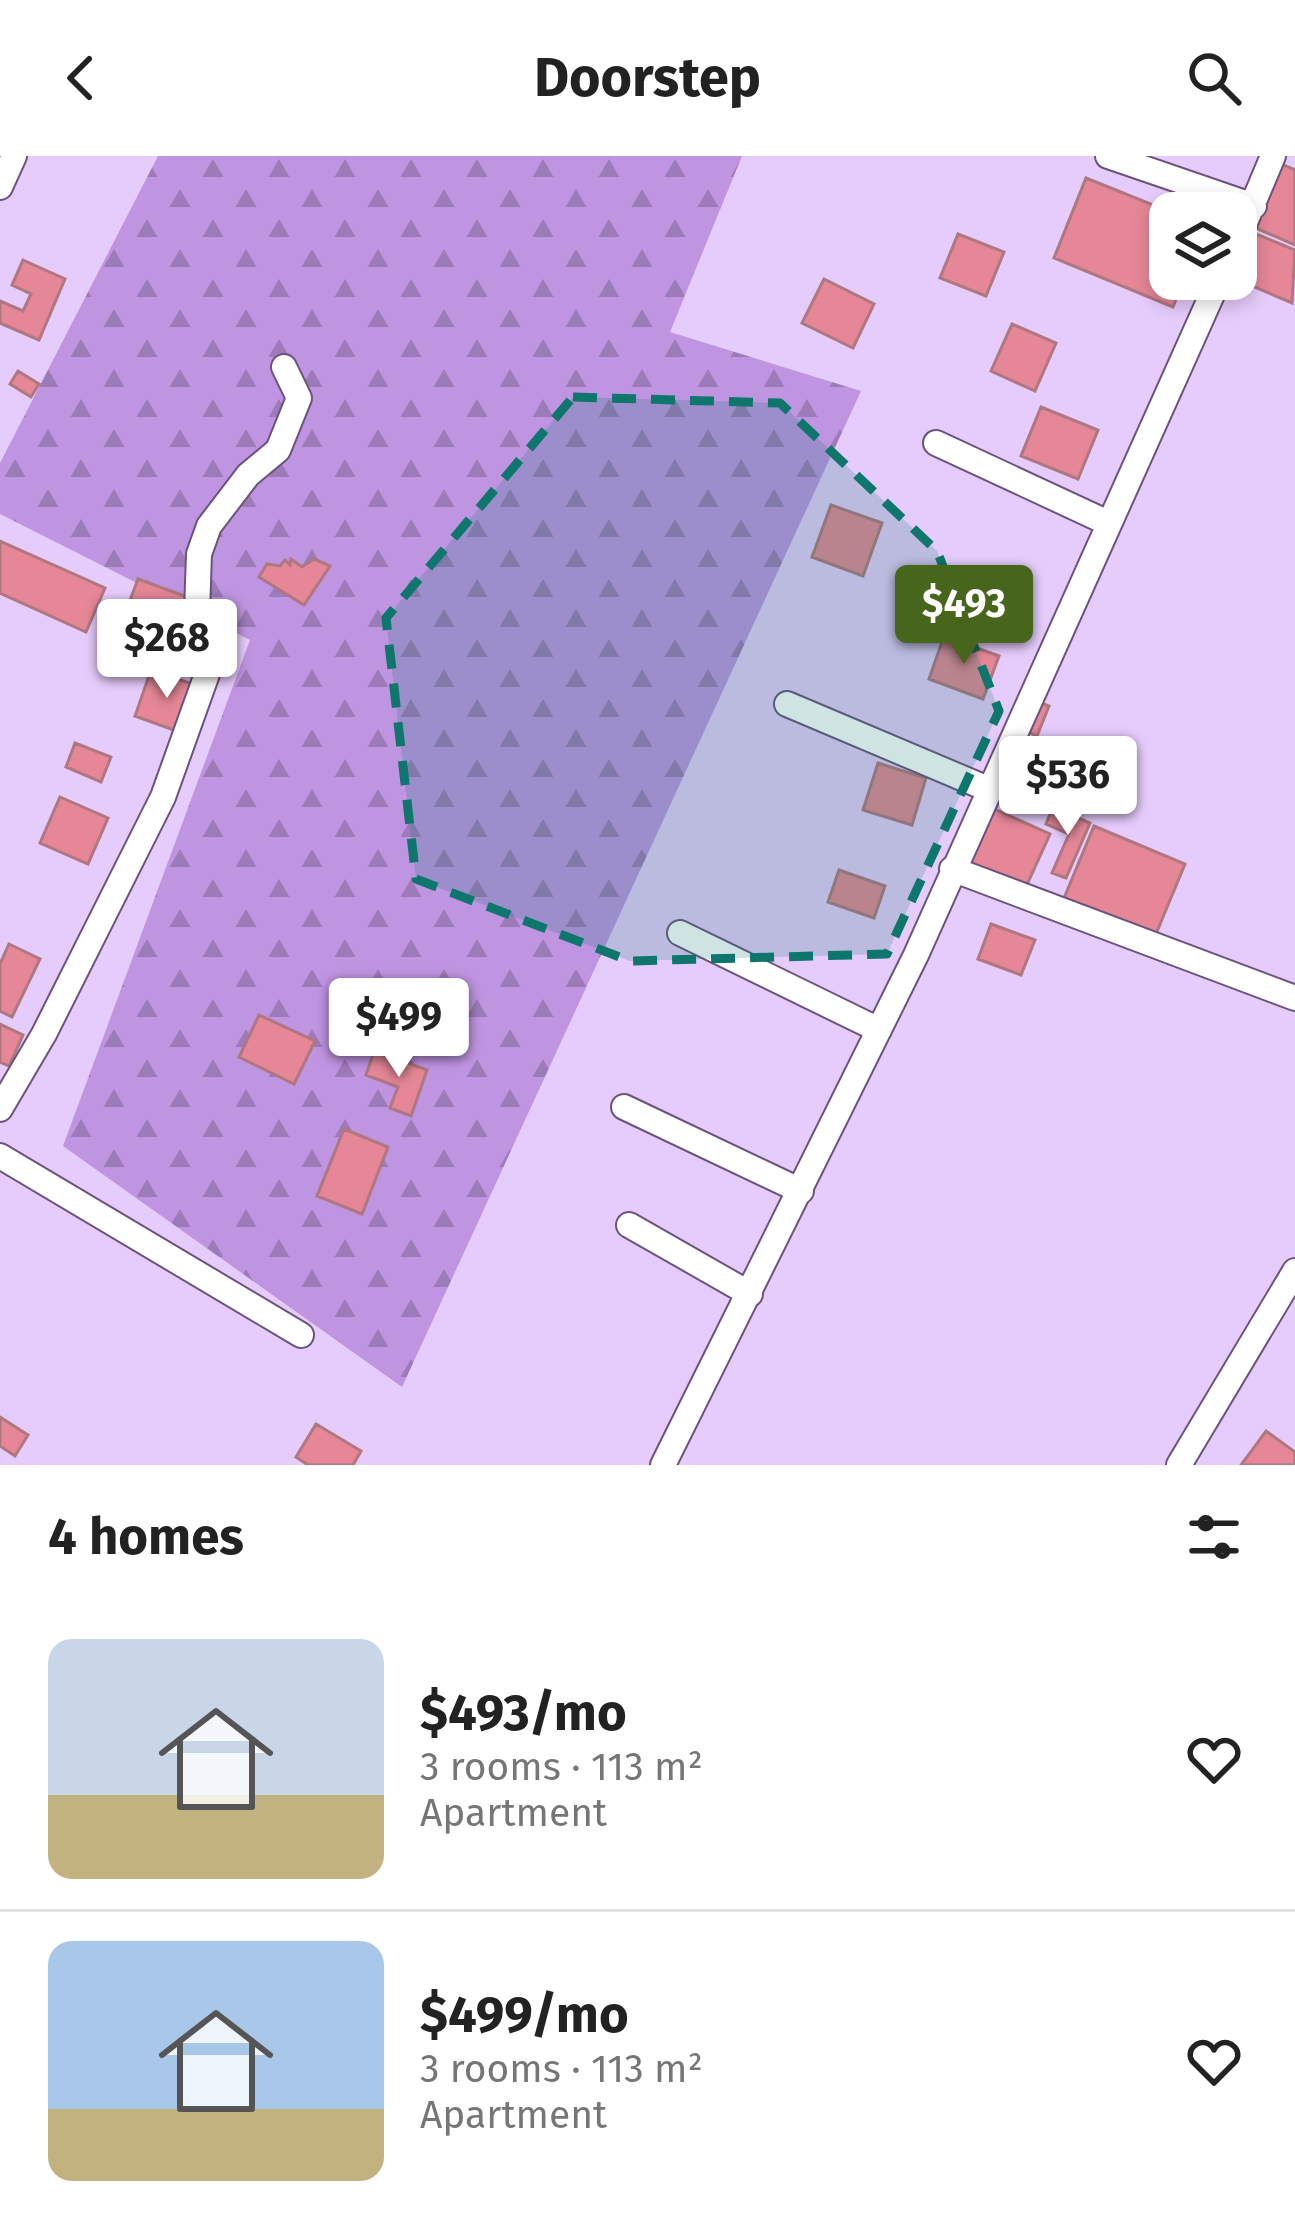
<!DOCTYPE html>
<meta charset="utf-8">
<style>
:root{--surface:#fff;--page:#f6f6f6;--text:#222;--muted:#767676;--line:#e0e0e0;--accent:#47661b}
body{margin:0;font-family:"Fira Sans",sans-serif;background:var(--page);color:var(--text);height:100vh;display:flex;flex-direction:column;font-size:45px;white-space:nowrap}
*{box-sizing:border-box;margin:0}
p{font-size:39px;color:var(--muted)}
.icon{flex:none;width:66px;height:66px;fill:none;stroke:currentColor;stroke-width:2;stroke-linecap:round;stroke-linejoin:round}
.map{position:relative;height:1309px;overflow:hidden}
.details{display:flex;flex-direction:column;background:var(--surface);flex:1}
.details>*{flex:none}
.tools{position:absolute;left:1149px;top:36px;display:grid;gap:24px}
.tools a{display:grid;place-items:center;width:108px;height:108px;border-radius:24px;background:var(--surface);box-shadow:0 6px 18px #0003;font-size:60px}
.price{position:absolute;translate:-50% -102px;padding:0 27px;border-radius:12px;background:#fff;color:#222;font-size:39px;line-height:78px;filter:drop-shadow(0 3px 6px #0008)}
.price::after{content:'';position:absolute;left:50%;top:72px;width:36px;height:27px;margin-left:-18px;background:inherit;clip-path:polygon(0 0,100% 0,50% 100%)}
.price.current{background:var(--accent);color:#fff}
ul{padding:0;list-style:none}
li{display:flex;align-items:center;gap:36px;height:300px;padding:0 48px}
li+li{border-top:3px solid var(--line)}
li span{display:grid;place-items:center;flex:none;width:336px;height:240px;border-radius:24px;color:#555}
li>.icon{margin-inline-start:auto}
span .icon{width:144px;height:144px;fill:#fffc;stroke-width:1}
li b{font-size:51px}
h2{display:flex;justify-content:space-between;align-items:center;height:144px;padding:0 48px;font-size:51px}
header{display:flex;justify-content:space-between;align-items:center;height:156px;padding:0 48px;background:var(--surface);font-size:54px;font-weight:700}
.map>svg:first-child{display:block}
.forest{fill:url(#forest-firs)}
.building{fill:#e58797;stroke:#af7780;stroke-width:3}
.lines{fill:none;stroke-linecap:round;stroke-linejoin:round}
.minor-casing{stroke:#6a537d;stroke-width:28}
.minor{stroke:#fff;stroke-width:24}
.marked{fill:#0f766e;fill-opacity:0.2;stroke:#0f766e;stroke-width:9;stroke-dasharray:24 15;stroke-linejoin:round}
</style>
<header><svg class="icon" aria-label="back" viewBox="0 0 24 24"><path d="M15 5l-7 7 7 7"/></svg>Doorstep<svg class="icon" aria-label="search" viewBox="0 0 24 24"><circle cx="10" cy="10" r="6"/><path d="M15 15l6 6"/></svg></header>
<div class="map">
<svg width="1295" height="1309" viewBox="0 0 1295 1309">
<defs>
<pattern id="forest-firs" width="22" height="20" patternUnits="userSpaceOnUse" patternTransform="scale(3)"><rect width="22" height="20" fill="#bf94e1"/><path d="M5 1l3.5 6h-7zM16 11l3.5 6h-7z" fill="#9d7ab8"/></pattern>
</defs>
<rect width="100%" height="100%" fill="#e6ccfc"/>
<!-- forest -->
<path class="forest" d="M158 0H742L670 176 861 235 402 1231 63 990 250 484 0 358V307Z"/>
<!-- building -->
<path class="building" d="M1279 7 1295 14V89L1251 70Z
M1086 22 1173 57 1170 123H1184L1173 151 1054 102Z
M1249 75 1295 94 1292 147 1236 123V107Z
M958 78 1004 96 986 140 940 122Z
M23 104 65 123 39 184 0 167V145L23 155 31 138 12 129Z
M824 123 874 148 853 192 802 167Z
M1012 168 1056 187 1035 235 991 215Z
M18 215 39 228 31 241 10 228Z
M1041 251 1098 274 1078 323 1021 300Z
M831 349 882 367 863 420 812 401Z
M0 385 105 432 86 476 0 437Z
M291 403 302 411 314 403 330 410 304 449 259 421 267 408 280 410 285 404 290 409Z
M935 412 965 423 949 466 919 456Z
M138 423 190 442 182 464 129 447Z
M944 480 999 500 983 543 929 523Z
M151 514 198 530 182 577 135 560Z
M1032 543 1049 550 1037 580 1020 573Z
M75 587 111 601 101 626 66 611Z
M878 607 926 622 912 669 863 654Z
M60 641 108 662 88 708 40 687Z
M1053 651 1090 667 1066 722 1052 717 1069 678 1046 668Z
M992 652 1050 678 1025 733 967 707Z
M1094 670 1185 708 1153 785 1062 747Z
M839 714 885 730 874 762 828 746Z
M991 768 1035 784 1021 819 978 803Z
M9 788 40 803 12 861 0 855V808Z
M259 859 315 885 294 928 239 901Z
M0 868 23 879 9 910 0 906Z
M374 895 427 914 411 960 390 952 398 931 366 919Z
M344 973 388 991 362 1058 317 1040Z
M0 1261 28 1279 15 1300 0 1290Z
M316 1268 361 1295 353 1309H308L296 1301Z
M1266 1275 1295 1296V1309H1241Z"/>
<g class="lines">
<!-- minor casing -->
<g class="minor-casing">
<path id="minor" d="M1108 0 1254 50
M0 31 14 0
M1236 88 1273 0
M936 287 1106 366
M787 548 988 633
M952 713 1295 842
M680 777 879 874
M624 951 801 1035
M0 953 44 878 163 641 207 518 197 456 199 398 209 370 248 319 278 294 299 242 284 211
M0 1000 301 1179
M629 1069 750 1138
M663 1309 916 799 1219 123
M1179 1309 1295 1115"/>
</g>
<!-- minor -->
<use href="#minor" class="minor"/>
</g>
<!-- marked area -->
<path class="marked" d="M573 241 780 247 937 395 999 555 887 798 630 805 416 723 386 462Z"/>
</svg>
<div class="tools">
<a><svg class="icon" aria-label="layers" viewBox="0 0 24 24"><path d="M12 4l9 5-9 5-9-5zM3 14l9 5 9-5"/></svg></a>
</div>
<b class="price current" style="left:964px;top:511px">$493</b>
<b class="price" style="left:167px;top:545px">$268</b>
<b class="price" style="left:1068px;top:682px">$536</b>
<b class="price" style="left:399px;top:924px">$499</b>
</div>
<section class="details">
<h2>4 homes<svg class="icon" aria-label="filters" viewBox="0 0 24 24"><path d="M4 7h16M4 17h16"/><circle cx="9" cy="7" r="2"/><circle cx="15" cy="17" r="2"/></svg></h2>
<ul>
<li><span style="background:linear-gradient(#c9d6e8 65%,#c2b280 0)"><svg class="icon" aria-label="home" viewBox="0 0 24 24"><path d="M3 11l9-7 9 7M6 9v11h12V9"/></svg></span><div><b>$493/mo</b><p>3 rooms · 113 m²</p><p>Apartment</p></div><svg class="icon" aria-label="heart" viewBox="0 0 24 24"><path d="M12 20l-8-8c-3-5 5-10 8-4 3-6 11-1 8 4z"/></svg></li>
<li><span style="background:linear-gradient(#a9c7e8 70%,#c2b280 0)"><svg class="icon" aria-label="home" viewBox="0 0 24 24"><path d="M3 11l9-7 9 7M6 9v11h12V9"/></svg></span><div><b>$499/mo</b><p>3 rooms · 113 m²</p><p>Apartment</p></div><svg class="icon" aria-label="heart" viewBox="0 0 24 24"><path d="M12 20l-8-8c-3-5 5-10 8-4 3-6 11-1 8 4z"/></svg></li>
</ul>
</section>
